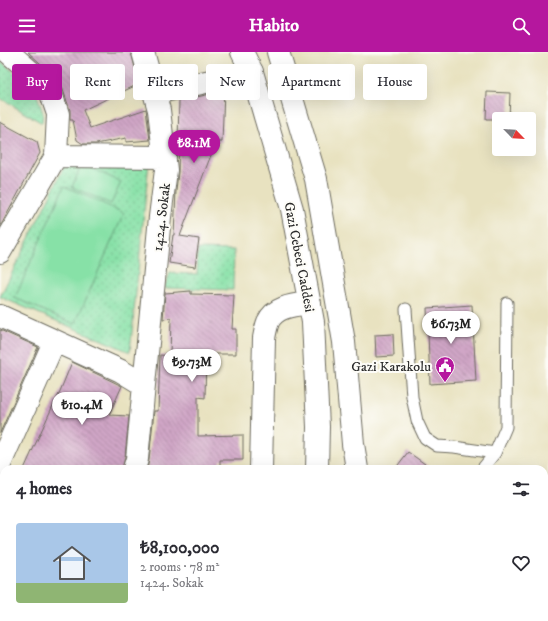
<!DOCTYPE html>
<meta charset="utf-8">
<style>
:root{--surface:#fff;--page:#f2f2f3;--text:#2b2b33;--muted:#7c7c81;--line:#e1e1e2;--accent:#b5179e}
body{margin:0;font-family:"IM FELL DW Pica",serif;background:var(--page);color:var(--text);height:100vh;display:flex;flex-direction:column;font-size:15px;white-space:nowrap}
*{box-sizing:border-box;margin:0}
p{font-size:13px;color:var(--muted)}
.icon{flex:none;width:22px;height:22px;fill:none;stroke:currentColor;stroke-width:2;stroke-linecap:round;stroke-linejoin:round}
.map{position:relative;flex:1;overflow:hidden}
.details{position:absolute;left:0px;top:413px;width:548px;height:156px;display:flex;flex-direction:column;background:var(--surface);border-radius:12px 12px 0 0;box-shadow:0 4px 16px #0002}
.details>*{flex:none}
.banner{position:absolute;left:12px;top:12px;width:524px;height:36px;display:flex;gap:8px}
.needle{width:26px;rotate:115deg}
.controls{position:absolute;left:492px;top:60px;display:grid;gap:8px}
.controls a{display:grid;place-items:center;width:44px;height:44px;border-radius:4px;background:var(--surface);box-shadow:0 4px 16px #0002;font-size:20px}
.price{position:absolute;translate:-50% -34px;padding:0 9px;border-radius:14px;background:#fff;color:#222;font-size:13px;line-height:26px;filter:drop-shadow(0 1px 2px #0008)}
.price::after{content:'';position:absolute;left:50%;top:24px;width:12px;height:9px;margin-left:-6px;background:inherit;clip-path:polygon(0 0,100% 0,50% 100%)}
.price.selected{background:var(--accent);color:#fff}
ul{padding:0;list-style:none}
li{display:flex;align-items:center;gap:12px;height:100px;padding:0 16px}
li+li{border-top:1px solid var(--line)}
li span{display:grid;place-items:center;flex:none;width:112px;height:80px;border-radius:4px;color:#555}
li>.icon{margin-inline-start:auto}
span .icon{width:48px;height:48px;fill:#fffc;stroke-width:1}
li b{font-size:17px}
h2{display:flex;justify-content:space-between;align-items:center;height:48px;padding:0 16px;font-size:17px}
.pill{padding:0 14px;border-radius:4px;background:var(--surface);box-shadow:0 4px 16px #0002;font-size:14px;line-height:36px}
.pill.selected{background:var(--accent);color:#fff}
header{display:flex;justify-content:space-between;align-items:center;height:52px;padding:0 16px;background:var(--accent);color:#fff;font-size:18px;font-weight:800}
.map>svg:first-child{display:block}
.green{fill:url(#green-dots);stroke:#598669}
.pitch{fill:#87e1a7;stroke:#598669}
.building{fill:url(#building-back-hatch)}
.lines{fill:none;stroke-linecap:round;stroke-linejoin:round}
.lane-casing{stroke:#6d6b5f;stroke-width:13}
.street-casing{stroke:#6d6b5f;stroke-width:24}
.secondary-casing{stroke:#6d6b5f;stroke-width:24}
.primary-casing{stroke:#6d6b5f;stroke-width:24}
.lane{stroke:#fff;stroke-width:11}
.street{stroke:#fff;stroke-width:22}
.secondary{stroke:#fff;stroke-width:22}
.primary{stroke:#fff;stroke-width:22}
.labels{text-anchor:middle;stroke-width:4;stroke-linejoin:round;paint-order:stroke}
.street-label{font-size:14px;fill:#2b2b2b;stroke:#fdfcf7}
.poi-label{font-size:14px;fill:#2b2b2b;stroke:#fdfcf7;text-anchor:end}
</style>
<header><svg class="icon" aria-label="menu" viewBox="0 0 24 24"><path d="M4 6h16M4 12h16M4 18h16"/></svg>Habito<svg class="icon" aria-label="search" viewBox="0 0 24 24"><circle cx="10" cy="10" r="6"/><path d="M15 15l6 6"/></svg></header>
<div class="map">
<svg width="548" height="569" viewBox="0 0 548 569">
<defs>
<pattern id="green-dots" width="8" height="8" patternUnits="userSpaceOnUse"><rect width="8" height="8" fill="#87e1a7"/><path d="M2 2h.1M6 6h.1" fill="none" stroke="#75c190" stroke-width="1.8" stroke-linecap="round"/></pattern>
<pattern id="building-back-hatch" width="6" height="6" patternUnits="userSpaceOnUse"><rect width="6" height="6" fill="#d0a6c6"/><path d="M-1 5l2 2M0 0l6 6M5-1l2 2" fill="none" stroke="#a987a1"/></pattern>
</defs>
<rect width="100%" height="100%" fill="#fdfcf7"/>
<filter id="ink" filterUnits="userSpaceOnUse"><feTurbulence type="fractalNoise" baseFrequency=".025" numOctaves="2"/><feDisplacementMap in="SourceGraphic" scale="8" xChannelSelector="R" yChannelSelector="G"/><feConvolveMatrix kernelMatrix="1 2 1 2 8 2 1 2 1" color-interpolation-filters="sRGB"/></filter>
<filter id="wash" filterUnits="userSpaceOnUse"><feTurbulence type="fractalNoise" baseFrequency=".012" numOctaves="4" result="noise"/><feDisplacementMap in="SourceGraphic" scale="16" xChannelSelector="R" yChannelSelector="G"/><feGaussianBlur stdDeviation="0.9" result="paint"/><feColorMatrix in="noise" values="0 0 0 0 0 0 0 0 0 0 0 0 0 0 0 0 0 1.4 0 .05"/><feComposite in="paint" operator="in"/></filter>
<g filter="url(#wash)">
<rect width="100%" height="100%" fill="#e8e2c0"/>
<!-- green -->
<path class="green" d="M0 9 13 19 37 43 43 61 42 71 0 46Z
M67 109 149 110 130 300 0 245Z
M198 197 234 198 233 238 164 236 170 221 197 222Z"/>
<!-- pitch -->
<path class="pitch" d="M82 112 121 130 111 152 72 135Z
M64 134 124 161 75 272 15 246Z"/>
<g id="blocks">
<!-- building -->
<path class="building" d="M28 0H131L139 32 83 58 90 76 146 57 150 88 126 90V86L96 92H83L77 88 73 68H70V58L61 32 54 19 51 21Z
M224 39 222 90H216L180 184 199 187 195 215 169 211 173 183H174L176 139 178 120 179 89H178L179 49Z
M487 40 510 41 509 67H486Z
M0 70 37 90 40 101 0 175Z
M191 239V242L234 243 232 277H236V302H206L205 346 198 345V384L243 383V408H220V417H147L149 408 154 359H158L160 303 170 304 171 266 163 267 165 241Z
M472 253 476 329 430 332 427 256Z
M0 278 38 295 0 381Z
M393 282 394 304 376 305 375 283Z
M72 310 122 334 109 363 129 364 125 405 122 417H24L55 349H56Z
M408 400 432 417H395Z"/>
</g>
</g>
<g filter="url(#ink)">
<use href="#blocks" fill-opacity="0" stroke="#6d6b5f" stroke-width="1"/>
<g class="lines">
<!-- lane casing -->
<g class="lane-casing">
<path id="lane" d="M406 257 412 345 417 369 425 386 437 394 454 395 495 401
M482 417 495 401 506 375 507 251
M544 548 548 549
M366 565V569"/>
</g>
<!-- street casing -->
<g class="street-casing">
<path id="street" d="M143 0 159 58 166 118 160 165 144 333
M155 41 252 20
M56 104 165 105
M0 200 56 104 58 62 49 36 8 0
M0 264 121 319 144 333 137 407 134 417
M0 412 54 290
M261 417 264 286C265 281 266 275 268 270 275 254 295 253 310 251
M66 569 68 565
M201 569 202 565"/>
</g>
<!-- secondary casing -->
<g class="secondary-casing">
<path id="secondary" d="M323 565V569
M484 565 485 569"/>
</g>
<!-- primary casing -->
<g class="primary-casing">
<path id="primary" d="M242 0 252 20 292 157 313 270 318 375 317 417
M278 0 316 127 344 290 353 392 357 417
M0 433H4
M0 454H4"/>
</g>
<!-- lane -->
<use href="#lane" class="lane"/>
<!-- street -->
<use href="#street" class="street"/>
<!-- secondary -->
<use href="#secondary" class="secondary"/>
<!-- primary -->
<use href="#primary" class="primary"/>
</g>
</g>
<!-- icons -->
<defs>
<g id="civic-pin" transform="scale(1)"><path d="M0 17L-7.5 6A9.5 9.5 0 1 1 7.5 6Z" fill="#b5179e" stroke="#fdfcf7"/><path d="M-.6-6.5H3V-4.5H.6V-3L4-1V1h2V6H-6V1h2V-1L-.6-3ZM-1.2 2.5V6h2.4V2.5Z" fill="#fff"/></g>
</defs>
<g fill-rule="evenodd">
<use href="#civic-pin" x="445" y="314"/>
</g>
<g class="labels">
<!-- street labels -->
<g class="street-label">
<text transform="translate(161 165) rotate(-83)" y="5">1424. Sokak</text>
<text transform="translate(300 205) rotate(79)" y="5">Gazi Cebeci Caddesi</text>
</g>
<!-- poi labels -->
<g class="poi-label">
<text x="431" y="319">Gazi Karakolu</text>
</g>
</g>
</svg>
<div class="controls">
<a><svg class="needle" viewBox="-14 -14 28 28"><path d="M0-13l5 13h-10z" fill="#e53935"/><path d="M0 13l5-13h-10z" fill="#7c7c81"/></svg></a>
</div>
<b class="price selected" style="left:194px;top:112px">₺8.1M</b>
<b class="price" style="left:451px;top:293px">₺6.73M</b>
<b class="price" style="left:192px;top:331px">₺9.73M</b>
<b class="price" style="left:82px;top:374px">₺10.4M</b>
<div class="banner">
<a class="pill selected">Buy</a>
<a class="pill">Rent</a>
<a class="pill">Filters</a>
<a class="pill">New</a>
<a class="pill">Apartment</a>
<a class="pill">House</a>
</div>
<section class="details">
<h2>4 homes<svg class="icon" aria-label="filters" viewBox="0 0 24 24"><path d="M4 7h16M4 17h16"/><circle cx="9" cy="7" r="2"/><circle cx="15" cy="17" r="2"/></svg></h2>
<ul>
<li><span style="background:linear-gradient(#a9c7e8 75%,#8fb573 0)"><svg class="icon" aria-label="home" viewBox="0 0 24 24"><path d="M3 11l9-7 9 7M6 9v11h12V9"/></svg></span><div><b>₺8,100,000</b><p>2 rooms · 78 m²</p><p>1424. Sokak</p></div><svg class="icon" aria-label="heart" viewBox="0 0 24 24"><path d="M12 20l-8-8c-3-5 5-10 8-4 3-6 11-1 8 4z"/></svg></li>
</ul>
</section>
</div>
